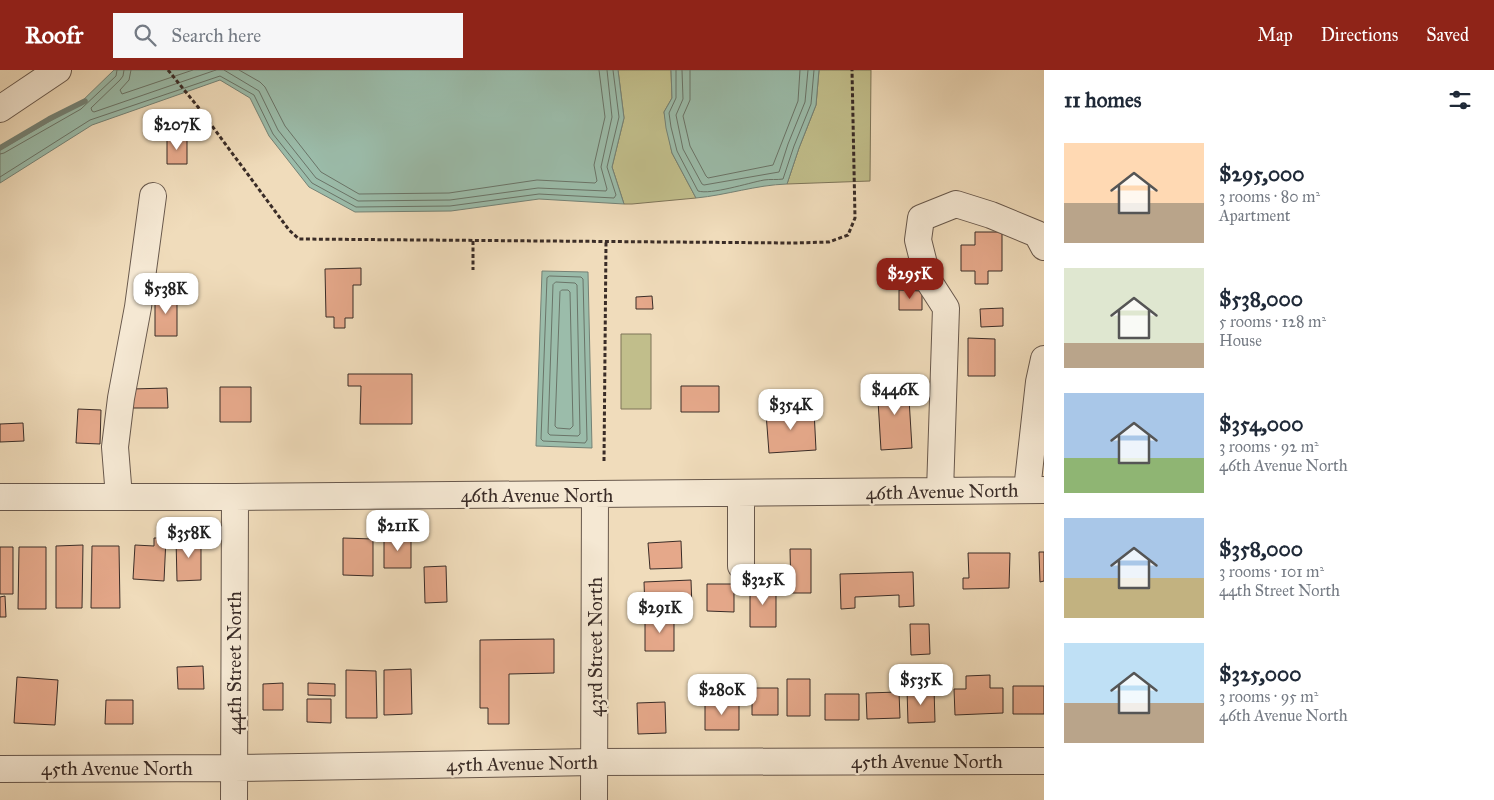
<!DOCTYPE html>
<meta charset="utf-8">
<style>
:root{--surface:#fff;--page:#f6f6f7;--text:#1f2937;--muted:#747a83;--accent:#8f2418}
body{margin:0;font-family:"IM FELL Great Primer",serif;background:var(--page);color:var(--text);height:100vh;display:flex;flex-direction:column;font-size:19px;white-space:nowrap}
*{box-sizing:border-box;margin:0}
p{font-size:16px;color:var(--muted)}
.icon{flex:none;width:28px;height:28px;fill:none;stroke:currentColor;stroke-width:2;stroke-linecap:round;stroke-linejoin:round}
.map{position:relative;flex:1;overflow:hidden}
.panel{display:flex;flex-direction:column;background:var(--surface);width:450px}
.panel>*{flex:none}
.price{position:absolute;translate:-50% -42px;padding:0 11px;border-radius:10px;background:#fff;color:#222;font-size:16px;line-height:32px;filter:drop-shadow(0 1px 2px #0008)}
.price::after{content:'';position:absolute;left:50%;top:30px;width:15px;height:11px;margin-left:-8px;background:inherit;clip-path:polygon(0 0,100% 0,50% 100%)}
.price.current{background:var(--accent);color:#fff}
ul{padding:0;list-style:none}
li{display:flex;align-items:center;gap:15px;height:125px;padding:0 20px}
li span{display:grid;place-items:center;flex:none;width:140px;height:100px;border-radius:0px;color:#555}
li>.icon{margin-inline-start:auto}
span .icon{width:60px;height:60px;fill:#fffc;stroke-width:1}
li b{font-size:21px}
h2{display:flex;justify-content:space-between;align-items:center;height:60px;padding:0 20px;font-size:21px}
header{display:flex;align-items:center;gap:30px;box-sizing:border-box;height:70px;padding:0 25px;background:var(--accent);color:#fff}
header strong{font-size:24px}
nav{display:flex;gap:28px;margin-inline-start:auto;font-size:18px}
.search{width:350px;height:45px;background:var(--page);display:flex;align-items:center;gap:12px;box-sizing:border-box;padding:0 18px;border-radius:0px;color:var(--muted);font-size:19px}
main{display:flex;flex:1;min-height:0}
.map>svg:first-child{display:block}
.green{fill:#c1be8b;stroke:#7e7559}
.water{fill:#9bbcaa;stroke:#748276}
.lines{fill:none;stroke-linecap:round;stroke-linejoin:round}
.shore{stroke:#6a7468;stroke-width:1}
.stream{stroke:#748276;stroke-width:5.5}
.building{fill:#e5a88a;stroke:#3a2c27}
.minor-casing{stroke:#68584c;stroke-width:28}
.path{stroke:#3a2c27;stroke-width:3;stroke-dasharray:4 2.5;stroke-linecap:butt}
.minor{stroke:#f5e8d3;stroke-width:26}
.labels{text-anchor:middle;stroke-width:4.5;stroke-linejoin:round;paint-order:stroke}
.street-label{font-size:19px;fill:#3a2c27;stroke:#f5e8d3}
</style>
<header>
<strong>Roofr</strong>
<div class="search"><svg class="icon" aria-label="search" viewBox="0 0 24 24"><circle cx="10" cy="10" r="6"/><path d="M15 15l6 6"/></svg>Search here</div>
<nav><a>Map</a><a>Directions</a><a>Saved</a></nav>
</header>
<main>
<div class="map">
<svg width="1044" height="730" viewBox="0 0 1044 730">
<rect width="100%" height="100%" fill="#f0dcbb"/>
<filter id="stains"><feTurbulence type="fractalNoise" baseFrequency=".004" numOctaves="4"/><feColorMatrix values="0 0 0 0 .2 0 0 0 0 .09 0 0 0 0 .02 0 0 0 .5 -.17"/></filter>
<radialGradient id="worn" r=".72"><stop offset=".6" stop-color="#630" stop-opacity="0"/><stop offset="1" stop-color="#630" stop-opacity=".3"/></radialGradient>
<!-- green -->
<path class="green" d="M618 0H671L672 28 664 42 672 83 696 128 632 134H624L612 97 624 48Z
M819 0H871L870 111 787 114 799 78 816 35Z
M621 264H651V339H621Z"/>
<!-- water -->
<path class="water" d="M114 0H618L624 48 612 97 624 134 539 129 451 141 355 142 309 117 269 66 250 28 220 10 92 55 0 113V80L78 35Z
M671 0H819L816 35 799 78 787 114C756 115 727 125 696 128L672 83 666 58 664 42 672 28Z
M542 201 588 202 592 378 536 376Z"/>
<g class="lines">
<!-- shore -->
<path class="shore" d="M124 0 123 6 120 10 91 38 92 41 94 42 216 0
M131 0 129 10 120 20 122 24 193 0
M224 0 259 21 278 60 316 108 358 131 450 130 538 118 606 121 607 119 601 97 612 47 607 0
M239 0 260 12 265 17 285 56 321 102 359 124 449 123 537 110 595 113 597 111 594 95 605 47 599 0
M676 0V28L669 43 671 57 677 81 698 121C711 125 748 113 764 110 770 109 777 110 783 109L794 76 811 34 814 0
M682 0 683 29 676 45 683 79 702 114 704 115 779 102 788 74 805 32 808 0
M690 0V30L683 46 690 76 706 106 708 108 773 95 798 31 800 0
M0 84 4 83 81 39 116 6 117 0
M0 107 90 50 220 6 254 25 273 64 312 113 356 137 450 136 539 124 614 128 616 125 607 97 619 47 613 0
M550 206 581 207 583 209 587 370 585 373 543 371 541 369 547 208Z
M556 212 575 213 577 215 580 364 578 366 550 365 548 363 553 215Z
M562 220H568L570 222 573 356 570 359 557 358 555 356 560 222Z"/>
<!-- stream -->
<path class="stream" d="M0 78 49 49 85 31"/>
</g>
<!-- building -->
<path class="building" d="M187 67V94H167V68Z
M975 162H1002V201H988V214H975V201H961V175H975Z
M361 198V215H353V248H345V258H334V247H326L325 199Z
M899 220 922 221V240H899Z
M155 225H177V266H155Z
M652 226 653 239H636V227Z
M1003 238V256L981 257 980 239Z
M968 268 995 269V306H968Z
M348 304H412V354H360L361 316H348Z
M908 312 912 378 881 380 877 314Z
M681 316H719V342H681Z
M220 317H251V352H220Z
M167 318 168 338H132V319Z
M78 339 101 340 100 374 76 373Z
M814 340 816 380 769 383 766 343Z
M23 353 24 371 0 372V354Z
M384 465H411V498H384Z
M154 468H166L164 511 133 509 135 475 154 476Z
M201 468V510L177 511 176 469Z
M343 468 373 469V506L343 505Z
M681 471 682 498 650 499 648 473Z
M83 475 82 538H56V476Z
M92 476H119L120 538H91Z
M0 477H13V524H0Z
M19 477H46V539H18Z
M790 479H811V523H791Z
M1039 482H1044V511L1040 512Z
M968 483H1010L1009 518 963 519V508H969Z
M446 496 447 532 425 533 424 497Z
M913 502 914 536 899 537V525L855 527V538L841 539 840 504Z
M691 510 692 539 645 540 644 512Z
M707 514H734V542L707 541Z
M750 514H776V557H750Z
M5 526 6 547H0V527Z
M645 547H674V581H645Z
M910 554H929L930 584 911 585Z
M554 569V603L509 604V654H488V638H480V570Z
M203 596 204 619H178L177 597Z
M411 599 412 644 384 645V600Z
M346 600 376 601 377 648H346Z
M990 605V618H1003V643L955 645 954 619H966V606Z
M17 607 58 610 55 655 14 653Z
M787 609H810V646H787Z
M283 613V640H263V614Z
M308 613 335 614V626L308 625Z
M1013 616H1044V644H1013Z
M752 618H778V645H752Z
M934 618 935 652 908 653 907 619Z
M899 622 900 648 867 649 866 623Z
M825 624H859V650H825Z
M307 629H331V653L307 652Z
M106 630H133V654H105Z
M665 632 666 663 638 664 637 633Z
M705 632H739V660H705Z"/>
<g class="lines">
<!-- minor casing -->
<g class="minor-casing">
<path id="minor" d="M0 39 58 0
M1027 420 1039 312 1044 289
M940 421 946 238 928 210 918 170 921 148 956 134 991 145 1037 164 1044 177
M741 423V496
M0 427H235L1044 420
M119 427 115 377 121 328 138 237 153 126
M0 699 234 698 594 692 1044 691
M234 730 235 427
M594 730 595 424"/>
</g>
<!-- path -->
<path class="path" d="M168 0 198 37 289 160 299 169 793 173 829 172 848 165 855 148 852 0
M473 171V200
M604 391 606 172"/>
<!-- minor -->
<use href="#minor" class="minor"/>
</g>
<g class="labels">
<!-- street labels -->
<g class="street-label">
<text transform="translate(942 421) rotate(-1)" y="7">46th Avenue North</text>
<text x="537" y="432">46th Avenue North</text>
<text transform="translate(595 577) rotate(-90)" y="7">43rd Street North</text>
<text transform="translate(234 593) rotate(-90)" y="7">44th Street North</text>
<text x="927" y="698">45th Avenue North</text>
<text transform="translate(522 693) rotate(-1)" y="7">45th Avenue North</text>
<text x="117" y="705">45th Avenue North</text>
</g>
</g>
<rect width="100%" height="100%" filter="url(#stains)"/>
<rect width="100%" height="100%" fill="url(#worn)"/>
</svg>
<b class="price" style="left:177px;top:81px">$207K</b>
<b class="price current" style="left:910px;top:230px">$295K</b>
<b class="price" style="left:166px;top:245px">$538K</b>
<b class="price" style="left:895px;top:346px">$446K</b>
<b class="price" style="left:791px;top:361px">$354K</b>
<b class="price" style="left:398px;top:482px">$211K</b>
<b class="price" style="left:189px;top:489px">$358K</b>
<b class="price" style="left:763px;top:536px">$325K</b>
<b class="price" style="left:660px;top:564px">$291K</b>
<b class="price" style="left:921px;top:636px">$535K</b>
<b class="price" style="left:722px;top:646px">$280K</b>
</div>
<section class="panel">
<h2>11 homes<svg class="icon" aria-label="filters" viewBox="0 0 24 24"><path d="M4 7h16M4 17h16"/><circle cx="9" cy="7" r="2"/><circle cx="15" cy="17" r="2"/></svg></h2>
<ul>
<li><span style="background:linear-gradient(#ffd9b3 60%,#b9a48a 0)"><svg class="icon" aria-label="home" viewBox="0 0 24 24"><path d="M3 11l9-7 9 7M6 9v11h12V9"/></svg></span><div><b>$295,000</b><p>3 rooms · 80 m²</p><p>Apartment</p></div></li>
<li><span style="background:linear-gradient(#dfe7d0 75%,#b9a48a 0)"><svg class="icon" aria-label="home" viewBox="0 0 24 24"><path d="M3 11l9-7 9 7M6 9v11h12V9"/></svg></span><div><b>$538,000</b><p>5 rooms · 128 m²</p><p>House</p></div></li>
<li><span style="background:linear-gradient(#a9c7e8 65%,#8fb573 0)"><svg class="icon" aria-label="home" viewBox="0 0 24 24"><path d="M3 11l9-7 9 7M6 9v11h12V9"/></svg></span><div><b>$354,000</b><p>3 rooms · 92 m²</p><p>46th Avenue North</p></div></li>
<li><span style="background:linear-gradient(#a9c7e8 60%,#c2b280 0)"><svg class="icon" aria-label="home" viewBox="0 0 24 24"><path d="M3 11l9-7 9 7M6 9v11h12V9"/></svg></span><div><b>$358,000</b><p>3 rooms · 101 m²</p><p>44th Street North</p></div></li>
<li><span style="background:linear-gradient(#bfe0f5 60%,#b9a48a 0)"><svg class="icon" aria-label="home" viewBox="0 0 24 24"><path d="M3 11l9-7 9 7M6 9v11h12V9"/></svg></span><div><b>$325,000</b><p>3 rooms · 95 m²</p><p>46th Avenue North</p></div></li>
</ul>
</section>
</main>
